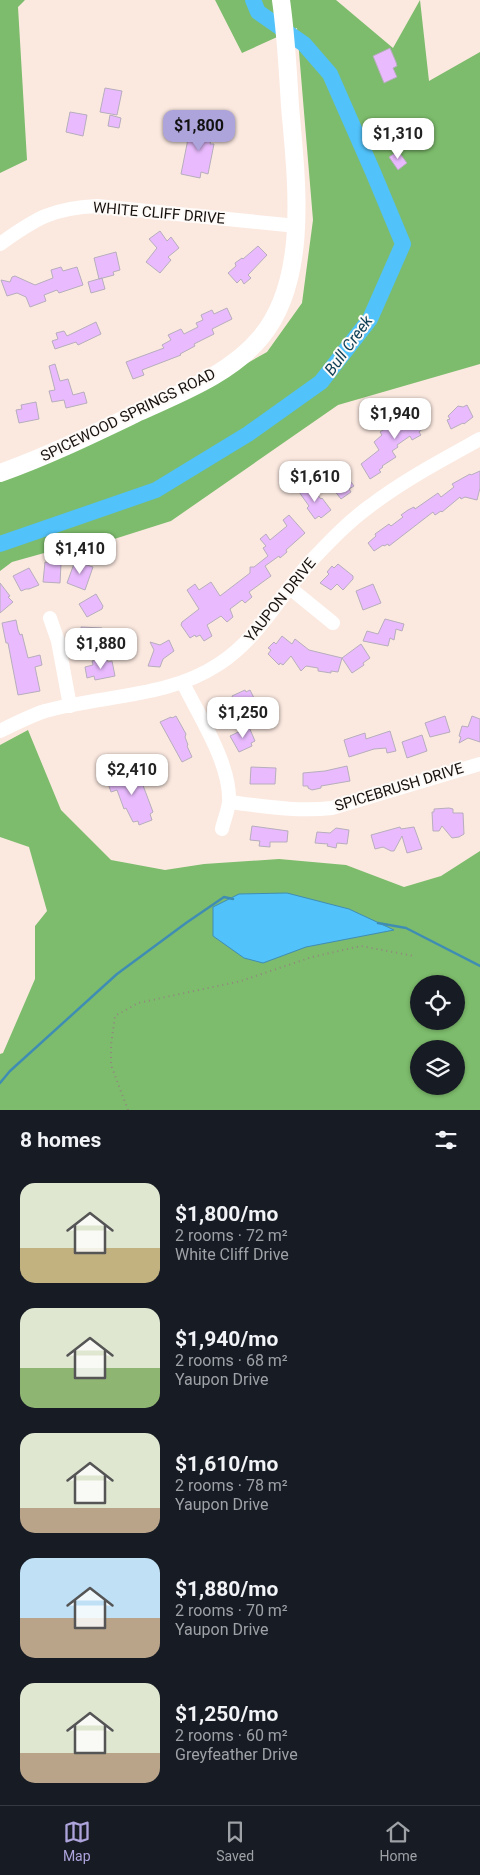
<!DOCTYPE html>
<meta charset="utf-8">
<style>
:root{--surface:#171b24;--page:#242831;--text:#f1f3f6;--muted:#9ea1a6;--line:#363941;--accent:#aea4dc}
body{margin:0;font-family:Roboto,sans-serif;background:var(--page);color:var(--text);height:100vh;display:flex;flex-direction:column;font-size:19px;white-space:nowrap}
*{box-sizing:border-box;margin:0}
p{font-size:16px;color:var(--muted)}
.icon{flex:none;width:28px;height:28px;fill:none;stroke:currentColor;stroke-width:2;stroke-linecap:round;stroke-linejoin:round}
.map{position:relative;height:1110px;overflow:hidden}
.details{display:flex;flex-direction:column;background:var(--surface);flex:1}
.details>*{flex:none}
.controls{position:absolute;left:410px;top:975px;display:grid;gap:10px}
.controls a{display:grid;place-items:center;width:55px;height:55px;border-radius:50%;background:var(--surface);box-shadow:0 1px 4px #0004;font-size:25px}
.price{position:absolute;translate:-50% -42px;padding:0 11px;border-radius:10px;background:#fff;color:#222;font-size:16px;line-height:32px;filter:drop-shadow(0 1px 2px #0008)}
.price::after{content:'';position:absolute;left:50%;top:30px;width:15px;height:11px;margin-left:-8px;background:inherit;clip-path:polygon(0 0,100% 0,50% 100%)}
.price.on{background:var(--accent);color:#111}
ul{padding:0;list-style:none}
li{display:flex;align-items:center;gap:15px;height:125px;padding:0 20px}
li span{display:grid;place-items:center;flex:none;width:140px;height:100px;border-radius:15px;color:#555}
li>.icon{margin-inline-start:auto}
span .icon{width:60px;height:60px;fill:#fffc;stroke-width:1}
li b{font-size:21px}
h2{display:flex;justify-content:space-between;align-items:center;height:60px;padding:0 20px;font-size:21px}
.menu{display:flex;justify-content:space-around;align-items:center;height:70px;border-top:1px solid var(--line);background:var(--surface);font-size:14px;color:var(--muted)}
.menu a{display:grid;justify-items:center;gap:2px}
.menu .on{color:var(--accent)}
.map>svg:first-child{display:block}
.forest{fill:#7dbc6c;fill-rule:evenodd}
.water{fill:#51c2fa;stroke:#408db4}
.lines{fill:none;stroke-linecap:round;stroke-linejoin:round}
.stream{stroke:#408db4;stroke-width:2.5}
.river{stroke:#51c2fa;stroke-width:16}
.building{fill:#e9bbfe;stroke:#b7adbc}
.path{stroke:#92867f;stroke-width:2;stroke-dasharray:1 4;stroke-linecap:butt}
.minor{stroke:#fff;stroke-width:14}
.major{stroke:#fff;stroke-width:18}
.labels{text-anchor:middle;stroke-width:4;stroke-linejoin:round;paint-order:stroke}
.street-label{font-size:15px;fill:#18120f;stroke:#fdfaf8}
.water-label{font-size:16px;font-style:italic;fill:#114158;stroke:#fdfaf8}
</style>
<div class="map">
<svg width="480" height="1110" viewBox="0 0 480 1110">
<rect width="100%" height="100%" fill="#fbe9e0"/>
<!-- forest -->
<path class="forest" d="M0 0H25L18 7 27 160 0 173Z
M215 0H336L393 48 420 0 429 81 480 52V364L338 405 171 521 89 547 55 550 12 562 0 571V482L166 409 267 352 302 303 313 220 297 28 242 53Z
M28 730 61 810 111 860 165 870 204 864 279 859 346 865 404 887 441 876 480 851V1110H0V1054L3 1053 35 979V926L47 911 29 847 0 837V745ZM419 984H456V1021H419ZM419 1049H456V1086H419Z"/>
<!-- water -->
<path class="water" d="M287 893 349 909 394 930 306 947 263 963 244 958 213 936V907L239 894Z"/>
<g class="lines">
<!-- stream -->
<path class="stream" d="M378 923 406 928 480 966
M0 1083 10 1071 117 974 186 923 224 897 233 899"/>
<!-- river -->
<path class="river" d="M0 544 156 490 248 434 321 382 370 319 403 244 373 172 330 74 304 44 258 12 253 0"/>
</g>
<!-- building -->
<path class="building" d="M390 48 396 62 397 66 393 68 397 77 384 83 373 56Z
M105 88 122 91 117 115 100 112Z
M70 112 87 115 83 136 66 132Z
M110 115 121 118 119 128 108 126Z
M197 122 214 126 210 144H214L208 174 201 172 200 178 181 174 188 139 193 140Z
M398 151 407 163 398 170 389 157Z
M160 231 167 241 171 237 179 248 168 257 171 260 160 273 146 262 157 248 149 239Z
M258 246 267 255 248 275 251 278 244 284 241 279 237 283 228 273 236 266 235 263 242 258 243 259Z
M116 252 120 270 113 272 114 275 99 279 94 258Z
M61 267 63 271 77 267 83 285 59 293 57 290 44 295 46 301 30 307 26 297 17 293 7 296 1 280 10 282 12 277 15 276 35 285 53 278 51 270Z
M102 278 105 289 91 293 88 282Z
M227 308 232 319 212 329 214 334 194 344 195 346 180 354 181 355 142 370 144 375 133 379 126 362 164 348 162 345 171 340 168 335 181 329 184 334 198 327 196 323 203 320 201 315 212 310 214 314Z
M96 322 101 334 78 345 76 342 55 349 52 341 58 339 56 333 64 331 67 336Z
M55 364 60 381 68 379 73 395 84 392 87 403 66 408 64 400 52 402 49 391 55 390 49 366Z
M36 402 39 419 19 423 16 410 22 409 21 405Z
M467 405 473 417 464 424 463 423 451 429 447 420 450 419 448 416 458 406 463 407Z
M418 406 427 422 425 423 426 426 419 432 421 435 412 440 410 436 397 445 398 447 392 451 396 457 382 466 383 467 379 470 381 472 370 479 361 464 379 450 374 442 382 435 380 432 389 426 391 430 403 422 401 419 405 414 404 411 411 407 413 409Z
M480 471V488L477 500 465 497 461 499 460 497 442 512 441 511 435 515 433 512 389 546 388 544 384 546 383 545 374 551 368 543 376 536 375 534 389 524 391 526 403 517 401 515 408 510 414 507 415 509 438 493 441 497 454 487 452 484 470 474 471 475Z
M345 474 354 486 349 489 351 492 341 499 330 485Z
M308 485 315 494 316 493 321 499 322 498 331 510 321 518 319 516 315 519 307 508 309 506 299 492Z
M289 515 305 533 286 550 287 552 280 558 279 556 265 566 271 576 249 592 252 597 245 603 242 600 230 609 233 617 227 622 221 616 207 625 212 636 204 641 200 635 196 637 195 635 190 638 181 625 182 622 199 609 187 590 195 584 199 590 211 582 220 596 250 573V567H254L268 556 263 548 266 546 260 539 266 534 270 540 287 526 283 520Z
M75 561 93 567 85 590 67 583Z
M45 562 61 564 60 583 43 582Z
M338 564 353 576V579L343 590 337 584 331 590 320 583 329 574 327 572 332 566 334 568Z
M29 568 39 585 29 589H26L21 591 13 576Z
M0 583 10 596 8 597 13 602 0 613Z
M373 584 381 603 363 610 356 591Z
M96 594 103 606 102 609 87 617 79 604Z
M385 619 404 624 402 631 396 629 394 640 390 638 388 646 363 641 367 631 378 634Z
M16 620 18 630 20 635 22 634 28 658 40 655 42 665 35 667 40 691 18 695 8 643H6L2 623Z
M81 627 102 628V630H106L105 648H94L95 637 81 636Z
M282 636 292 644 295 639 309 650 342 658 338 672 331 671V673L318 671V668L306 666 301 671 291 656 283 665 280 663 279 665 268 654 271 650 268 648 274 642 276 644Z
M169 640 174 651 163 659 160 667 148 666 154 650 150 642 160 645Z
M361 644 370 658 363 663 364 665 352 673 342 658Z
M107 658 108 662 112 661 115 676 95 680 94 676 87 678 85 667 93 665 92 661Z
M245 690 246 692 250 690 259 708 245 714 240 704 236 706 232 696Z
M176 716 186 734 185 737 188 745 187 746 192 757 182 762 160 722 171 717 172 718Z
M445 716 450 732 430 737 425 723Z
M472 716 480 719V742L468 738 459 743 461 737 459 736 462 726 468 727Z
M249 727 255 741 251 743 252 746 239 752 230 736Z
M390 731 396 751 387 753 386 748 374 749 349 757 344 740 365 733 366 739Z
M422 735 427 751 407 758 402 742Z
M347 766 350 781 321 786V788L312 790 308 788V786H303V773L325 771Z
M251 767 276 768 275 784H250Z
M127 768 132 782 141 780 153 812 150 814 152 820 139 825 138 821 133 822 126 808 124 809 117 790 111 792 106 778Z
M449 808 453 809V813H463L464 834 459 837 452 838 442 826 439 831H433L432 812H434V809Z
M252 826 288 831 287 842H270V847L259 846 260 841 250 840Z
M400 827 401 829 414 827 422 849 407 853 402 836 394 851H391L383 847 375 849 371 835Z
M336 828 349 830 347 844 337 843 336 848 327 846 328 844 315 843 317 832 330 833Z"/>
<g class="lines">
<!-- path -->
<path class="path" d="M128 1110 111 1065V1045L115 1016 138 1003 241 981 312 957 361 946 414 956"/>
<!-- minor -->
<path class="minor" d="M0 244C36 218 53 208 97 206L297 226
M290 588 333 623
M50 618 58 641 70 706
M183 683C199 716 231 764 229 802 228 811 224 820 222 829
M0 731C14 724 30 716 45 711 103 695 168 698 219 664 259 638 280 595 312 560 330 541 349 521 370 506 404 480 442 460 480 439
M229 802C263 806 297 812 332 808L480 764"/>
<!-- major -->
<path class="major" d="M0 473C48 456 93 434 139 412 180 393 231 374 261 337 310 278 296 177 290 106 288 71 286 35 281 0"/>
</g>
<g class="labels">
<!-- street labels -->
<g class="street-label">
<text transform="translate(159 213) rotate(5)" y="5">WHITE CLIFF DRIVE</text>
<text transform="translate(128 415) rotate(-26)" y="5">SPICEWOOD SPRINGS ROAD</text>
<text transform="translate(280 600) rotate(-51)" y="5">YAUPON DRIVE</text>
<text transform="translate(399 787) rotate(-17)" y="5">SPICEBRUSH DRIVE</text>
</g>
<!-- water labels -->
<g class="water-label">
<text transform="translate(348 345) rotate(-54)" y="6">Bull Creek</text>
</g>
</g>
</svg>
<div class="controls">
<a><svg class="icon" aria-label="locate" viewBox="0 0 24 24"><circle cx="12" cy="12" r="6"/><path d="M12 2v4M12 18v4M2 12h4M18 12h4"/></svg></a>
<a><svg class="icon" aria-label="layers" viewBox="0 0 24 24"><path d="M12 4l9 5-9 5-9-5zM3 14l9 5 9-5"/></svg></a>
</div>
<b class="price on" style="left:199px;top:152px">$1,800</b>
<b class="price" style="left:398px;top:160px">$1,310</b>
<b class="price" style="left:395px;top:440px">$1,940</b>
<b class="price" style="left:315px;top:503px">$1,610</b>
<b class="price" style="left:80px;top:575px">$1,410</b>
<b class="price" style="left:101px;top:670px">$1,880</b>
<b class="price" style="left:243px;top:739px">$1,250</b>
<b class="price" style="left:132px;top:796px">$2,410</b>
</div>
<section class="details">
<h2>8 homes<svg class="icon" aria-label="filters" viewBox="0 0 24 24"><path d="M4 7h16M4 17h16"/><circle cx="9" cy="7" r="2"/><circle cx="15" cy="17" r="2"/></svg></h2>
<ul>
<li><span style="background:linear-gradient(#dfe7d0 65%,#c2b280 0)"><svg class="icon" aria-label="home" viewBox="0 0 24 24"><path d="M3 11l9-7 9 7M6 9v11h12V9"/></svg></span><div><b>$1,800/mo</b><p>2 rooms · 72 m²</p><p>White Cliff Drive</p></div></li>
<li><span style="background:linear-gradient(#dfe7d0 60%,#8fb573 0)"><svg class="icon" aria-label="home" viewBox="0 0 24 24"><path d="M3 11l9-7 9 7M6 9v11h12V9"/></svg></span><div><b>$1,940/mo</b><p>2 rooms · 68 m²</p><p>Yaupon Drive</p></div></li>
<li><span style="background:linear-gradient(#dfe7d0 75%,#b9a48a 0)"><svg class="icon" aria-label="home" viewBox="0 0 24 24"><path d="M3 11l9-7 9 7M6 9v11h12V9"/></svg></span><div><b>$1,610/mo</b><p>2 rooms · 78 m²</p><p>Yaupon Drive</p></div></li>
<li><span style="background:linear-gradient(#bfe0f5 60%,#b9a48a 0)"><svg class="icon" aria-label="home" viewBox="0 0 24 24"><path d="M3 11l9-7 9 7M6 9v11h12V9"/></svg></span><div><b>$1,880/mo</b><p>2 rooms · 70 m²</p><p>Yaupon Drive</p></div></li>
<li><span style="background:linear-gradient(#dfe7d0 70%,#b9a48a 0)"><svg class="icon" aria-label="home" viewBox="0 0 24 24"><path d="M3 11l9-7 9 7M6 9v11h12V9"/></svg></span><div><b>$1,250/mo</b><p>2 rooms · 60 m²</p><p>Greyfeather Drive</p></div></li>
</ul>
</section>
<nav class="menu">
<a class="on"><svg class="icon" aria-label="map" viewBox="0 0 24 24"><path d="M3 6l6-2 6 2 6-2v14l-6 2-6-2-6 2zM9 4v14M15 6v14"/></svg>Map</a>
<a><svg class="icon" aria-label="saved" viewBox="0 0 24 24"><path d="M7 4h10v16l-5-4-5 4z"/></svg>Saved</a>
<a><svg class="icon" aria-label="home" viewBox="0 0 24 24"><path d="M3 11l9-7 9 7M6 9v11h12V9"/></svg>Home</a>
</nav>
